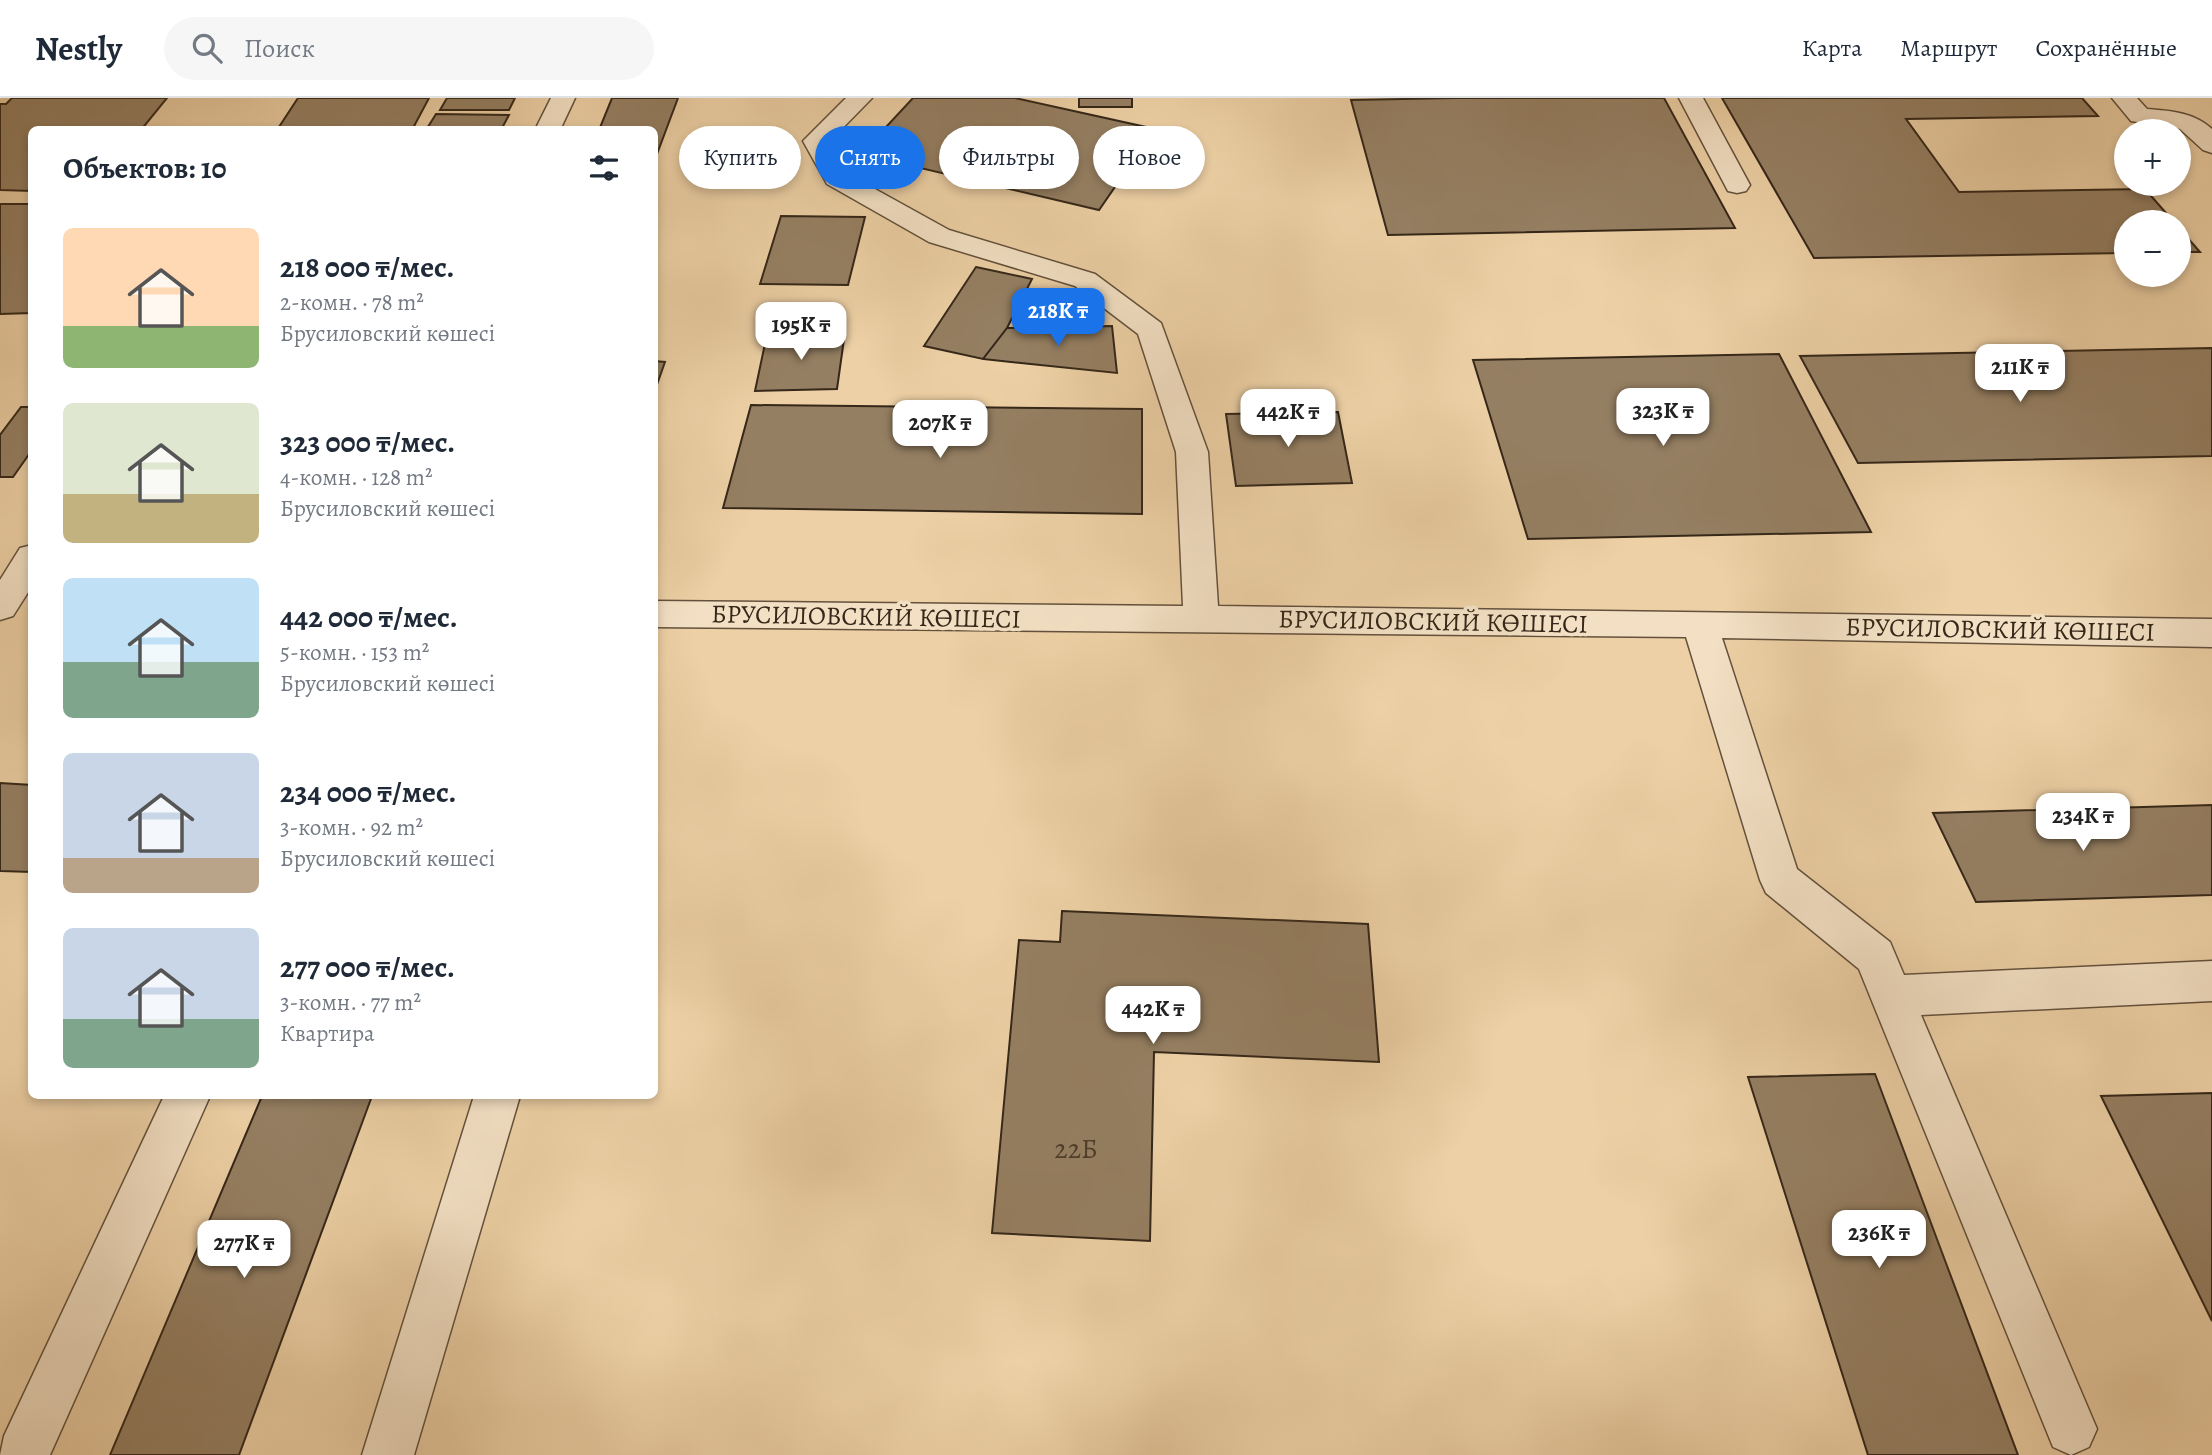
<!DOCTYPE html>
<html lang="ru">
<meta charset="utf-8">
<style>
:root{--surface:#fff;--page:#f6f6f7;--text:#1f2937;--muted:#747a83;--line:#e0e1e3;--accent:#1a73e8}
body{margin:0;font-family:Alegreya,serif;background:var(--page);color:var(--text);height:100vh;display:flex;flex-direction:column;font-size:26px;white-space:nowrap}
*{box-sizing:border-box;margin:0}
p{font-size:23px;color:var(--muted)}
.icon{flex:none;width:38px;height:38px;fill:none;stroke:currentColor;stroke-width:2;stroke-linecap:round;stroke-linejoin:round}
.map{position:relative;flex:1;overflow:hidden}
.drawer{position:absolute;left:28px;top:28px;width:630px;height:973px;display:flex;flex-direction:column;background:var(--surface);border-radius:10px;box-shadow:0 4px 10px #0003}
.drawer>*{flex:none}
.banner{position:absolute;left:679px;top:28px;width:665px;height:63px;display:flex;gap:14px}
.tools{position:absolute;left:2114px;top:21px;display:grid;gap:14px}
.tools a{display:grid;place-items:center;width:77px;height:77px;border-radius:50%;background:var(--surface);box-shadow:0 4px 10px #0003;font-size:35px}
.price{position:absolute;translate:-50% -60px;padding:0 16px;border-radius:14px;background:#fff;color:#222;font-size:23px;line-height:46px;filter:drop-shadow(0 2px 4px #0008)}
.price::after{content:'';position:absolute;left:50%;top:42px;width:21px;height:16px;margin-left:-10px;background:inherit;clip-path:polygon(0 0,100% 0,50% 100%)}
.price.current{background:var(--accent);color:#fff}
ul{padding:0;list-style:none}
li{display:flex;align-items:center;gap:21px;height:175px;padding:0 35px}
li span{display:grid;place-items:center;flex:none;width:196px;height:140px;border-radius:10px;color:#555}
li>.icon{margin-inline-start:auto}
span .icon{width:84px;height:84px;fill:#fffc;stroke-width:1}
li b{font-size:30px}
h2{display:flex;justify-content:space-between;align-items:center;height:84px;padding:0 35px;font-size:30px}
.tag{padding:0 24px;border-radius:32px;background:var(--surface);box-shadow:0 4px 10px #0003;font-size:24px;line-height:63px}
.tag.current{background:var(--accent);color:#fff}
header{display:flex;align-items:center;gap:42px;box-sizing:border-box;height:98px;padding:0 35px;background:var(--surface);border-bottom:2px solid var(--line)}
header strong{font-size:33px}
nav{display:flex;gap:38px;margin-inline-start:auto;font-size:24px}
.search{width:490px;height:63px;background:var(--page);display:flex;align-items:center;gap:18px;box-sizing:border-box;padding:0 24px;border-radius:38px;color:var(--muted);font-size:26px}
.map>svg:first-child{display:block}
.building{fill:#957f62;stroke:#352719;stroke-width:2}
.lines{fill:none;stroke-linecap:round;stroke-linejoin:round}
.minor-casing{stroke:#63513c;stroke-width:3}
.minor{fill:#f3e0c4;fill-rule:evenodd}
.labels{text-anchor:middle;stroke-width:7;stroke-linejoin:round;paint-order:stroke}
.street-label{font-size:26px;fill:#352719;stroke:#f3e0c4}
.near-number-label{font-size:28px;fill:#4d3d2b}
</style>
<header>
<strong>Nestly</strong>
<div class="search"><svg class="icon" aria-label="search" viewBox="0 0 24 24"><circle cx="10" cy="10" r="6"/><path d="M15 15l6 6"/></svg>Поиск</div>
<nav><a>Карта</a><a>Маршрут</a><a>Сохранённые</a></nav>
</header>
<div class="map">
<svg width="2212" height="1357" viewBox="0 0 2212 1357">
<rect width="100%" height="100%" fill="#edd0a5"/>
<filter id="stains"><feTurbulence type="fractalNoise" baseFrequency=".00286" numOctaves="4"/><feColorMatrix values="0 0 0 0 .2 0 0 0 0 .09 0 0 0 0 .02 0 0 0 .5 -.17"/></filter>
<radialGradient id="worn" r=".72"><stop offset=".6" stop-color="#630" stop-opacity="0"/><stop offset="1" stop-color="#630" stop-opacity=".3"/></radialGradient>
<!-- building -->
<path class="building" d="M12 0H167L141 32H32V93L0 92V6H6Z
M298 0H429L412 32H277Z
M447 0H515L509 12H440Z
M612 0H678L654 64V32H599Z
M913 0H1015L1155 31 1099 112 861 56Z
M1079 0H1132V9H1079Z
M1455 0H1664L1735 130 1388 137 1351 2Z
M1722 0H2082L2098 18 1906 21 1959 94 2145 91 2174 124H2126V155L1814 160Z
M436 16 509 17 501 32H426Z
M0 106H32V215L0 216Z
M781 118 865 119 848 187 760 186Z
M2179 130 2200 154H2179Z
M976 169 1032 181 1007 230 983 261 924 248Z
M1112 228 1117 275 983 261 1007 230Z
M845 234 837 291 755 293 767 236Z
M2212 250V358L1858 365 1800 258Z
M1779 256 1871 434 1528 441 1473 262Z
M654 263 665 264 654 295Z
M751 307 1142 311V416L723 410Z
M21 309H32V352L13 379H0V337Z
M1338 314 1352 385 1236 388 1226 316Z
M0 685 32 687V774L0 773Z
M2212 707V797L1976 804 1933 715Z
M1062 813 1368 826 1379 964 1154 954 1150 1143 992 1135 1019 842 1060 844Z
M1875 976 2018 1357H1868L1748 979Z
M2212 995V1223L2101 998Z
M262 998H372L239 1357H110Z"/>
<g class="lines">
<!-- minor casing -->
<g class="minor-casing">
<path id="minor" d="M551 0H575L560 32H535Z
M846 0H872L829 44 846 75 949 132 1095 176 1161 225 1208 354 1218 508 2212 521V549L1722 540 1797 771 1890 844 1904 877 2212 863V903L1921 917 2097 1331 2089 1349 2071 1357 2053 1349 1859 871 1766 795 1760 782 1686 539 654 529V503L1183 508 1176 354 1138 236 1075 188 929 144 827 86 803 43Z
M1679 0H1703L1750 87 1746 93 1737 95 1728 93Z
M2112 0H2137L2147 11C2171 13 2193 14 2212 31V55L2203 52 2180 31 2131 23Z
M32 447V488L13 518 0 522V482L20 450Z
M164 998H210L50 1357H0L4 1338Z
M474 998H520L414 1357H362Z"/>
</g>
<!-- minor -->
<use href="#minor" class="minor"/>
</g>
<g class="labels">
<!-- street labels -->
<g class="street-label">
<text transform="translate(866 518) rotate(1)" y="9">БРУСИЛОВСКИЙ КӨШЕСІ</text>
<text transform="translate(1433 523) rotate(1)" y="9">БРУСИЛОВСКИЙ КӨШЕСІ</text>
<text transform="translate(2000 531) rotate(1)" y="9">БРУСИЛОВСКИЙ КӨШЕСІ</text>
</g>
<!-- near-number labels -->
<g class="near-number-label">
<text x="1076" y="1060">22Б</text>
</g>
</g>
<rect width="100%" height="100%" filter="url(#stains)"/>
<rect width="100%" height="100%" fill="url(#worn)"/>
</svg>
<div class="tools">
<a>+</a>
<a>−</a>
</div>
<b class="price current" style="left:1058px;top:250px">218K ₸</b>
<b class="price" style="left:801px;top:264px">195K ₸</b>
<b class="price" style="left:2020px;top:306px">211K ₸</b>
<b class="price" style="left:1663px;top:350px">323K ₸</b>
<b class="price" style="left:1288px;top:351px">442K ₸</b>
<b class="price" style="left:940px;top:362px">207K ₸</b>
<b class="price" style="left:2083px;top:755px">234K ₸</b>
<b class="price" style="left:1153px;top:948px">442K ₸</b>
<b class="price" style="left:1879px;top:1172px">236K ₸</b>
<b class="price" style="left:244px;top:1182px">277K ₸</b>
<div class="banner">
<a class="tag">Купить</a>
<a class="tag current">Снять</a>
<a class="tag">Фильтры</a>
<a class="tag">Новое</a>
</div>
<section class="drawer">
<h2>Объектов: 10<svg class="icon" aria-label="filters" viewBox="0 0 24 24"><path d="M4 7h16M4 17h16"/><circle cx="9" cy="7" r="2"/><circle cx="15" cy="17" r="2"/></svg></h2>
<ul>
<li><span style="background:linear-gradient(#ffd9b3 70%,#8fb573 0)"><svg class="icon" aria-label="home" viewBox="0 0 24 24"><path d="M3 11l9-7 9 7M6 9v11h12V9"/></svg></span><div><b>218 000 ₸/мес.</b><p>2-комн. · 78 m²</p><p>Брусиловский көшесі</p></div></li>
<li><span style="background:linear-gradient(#dfe7d0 65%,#c2b280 0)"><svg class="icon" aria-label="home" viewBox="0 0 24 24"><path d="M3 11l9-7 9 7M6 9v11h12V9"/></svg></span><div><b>323 000 ₸/мес.</b><p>4-комн. · 128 m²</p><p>Брусиловский көшесі</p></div></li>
<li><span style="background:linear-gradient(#bfe0f5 60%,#7fa58c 0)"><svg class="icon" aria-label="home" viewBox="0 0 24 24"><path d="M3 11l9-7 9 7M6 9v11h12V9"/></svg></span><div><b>442 000 ₸/мес.</b><p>5-комн. · 153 m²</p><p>Брусиловский көшесі</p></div></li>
<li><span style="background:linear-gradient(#c9d6e8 75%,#b9a48a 0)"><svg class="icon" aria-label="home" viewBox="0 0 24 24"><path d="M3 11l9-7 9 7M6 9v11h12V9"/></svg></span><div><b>234 000 ₸/мес.</b><p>3-комн. · 92 m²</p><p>Брусиловский көшесі</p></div></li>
<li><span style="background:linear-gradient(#c9d6e8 65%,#7fa58c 0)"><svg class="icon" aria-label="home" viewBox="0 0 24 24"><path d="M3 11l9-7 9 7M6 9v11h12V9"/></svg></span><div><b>277 000 ₸/мес.</b><p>3-комн. · 77 m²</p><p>Квартира</p></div></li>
</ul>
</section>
</div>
